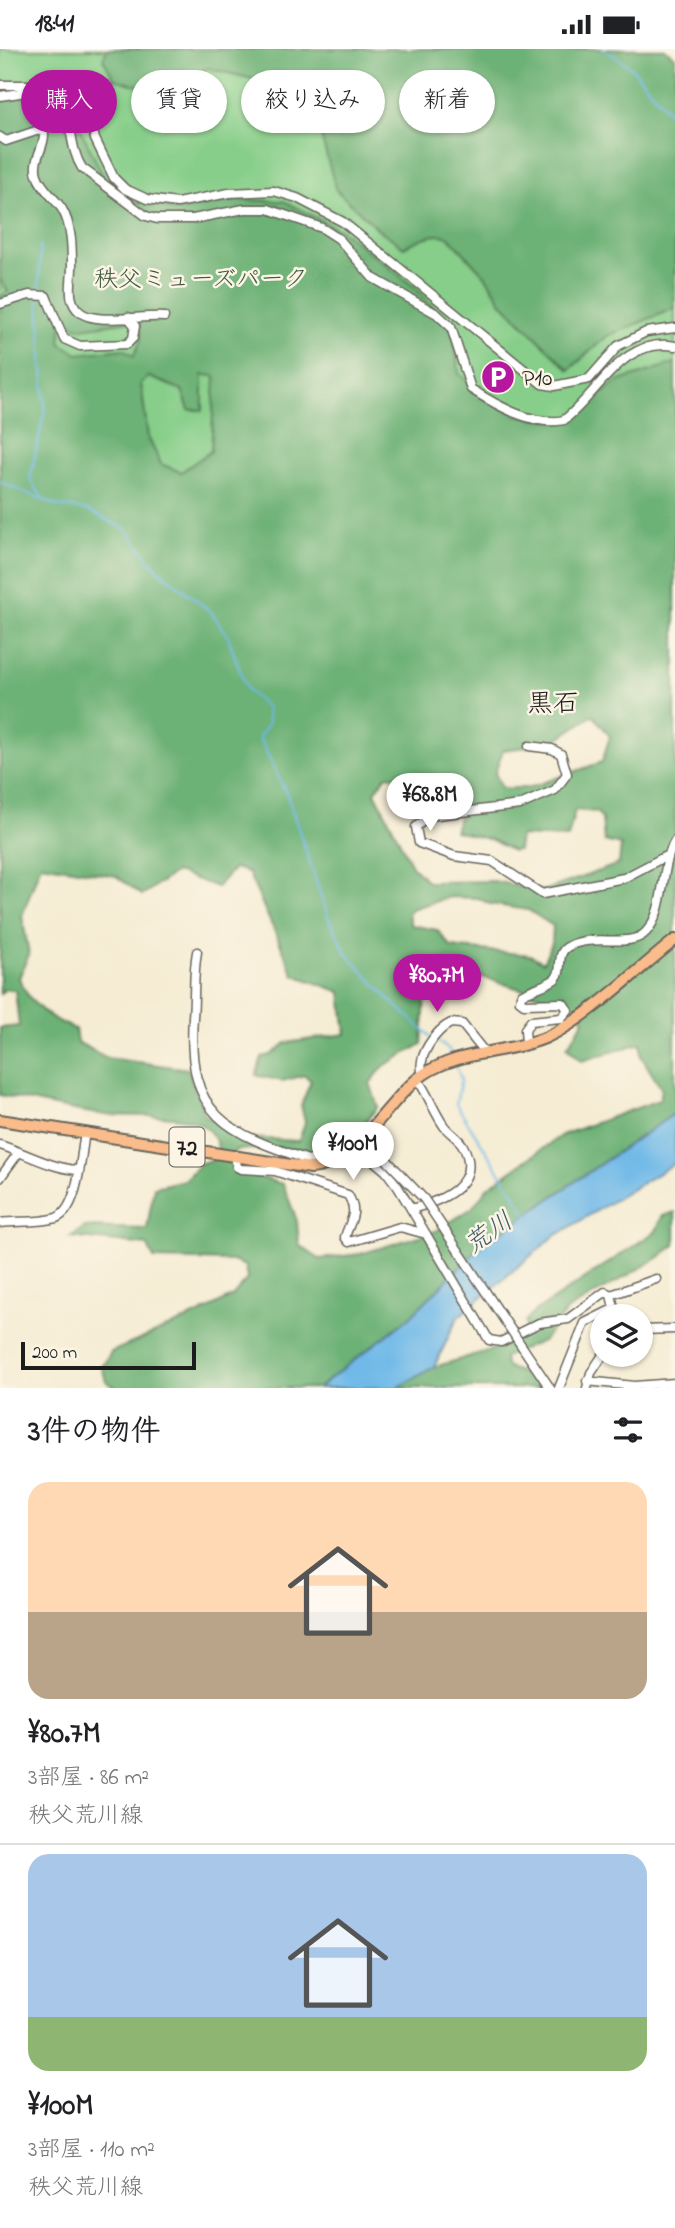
<!DOCTYPE html>
<html lang="ja">
<meta charset="utf-8">
<style>
:root{--surface:#fff;--page:#f2f2f2;--text:#202124;--muted:#757577;--line:#e0e0e0;--accent:#b5179e}
body{margin:0;font-family:"Indie Flower","Klee One",sans-serif;background:var(--page);color:var(--text);height:100vh;display:flex;flex-direction:column;font-size:26px;white-space:nowrap}
*{box-sizing:border-box;margin:0}
p{font-size:23px;color:var(--muted)}
.icon{flex:none;width:38px;height:38px;fill:none;stroke:currentColor;stroke-width:2;stroke-linecap:round;stroke-linejoin:round}
.map{position:relative;height:1339px;overflow:hidden}
.details{display:flex;flex-direction:column;background:var(--surface);flex:1}
.details>*{flex:none}
.top-card{position:absolute;left:21px;top:21px;width:634px;height:63px;display:flex;gap:14px}
.controls{position:absolute;left:590px;top:1255px;display:grid;gap:14px}
.controls a{display:grid;place-items:center;width:63px;height:63px;border-radius:50%;background:var(--surface);box-shadow:0 2px 5px #0004;font-size:35px}
.scale{position:absolute;left:21px;bottom:18px;width:175px;box-sizing:border-box;padding-left:7px;border:4px solid #1c1c1c;border-top:0;font-size:19px;line-height:24px;white-space:nowrap;color:#1c1c1c;-webkit-text-stroke:5px #fcf5e5;paint-order:stroke}
.price{position:absolute;translate:-50% -60px;padding:0 16px;border-radius:24px;background:#fff;color:#222;font-size:23px;line-height:46px;filter:drop-shadow(0 2px 4px #0008)}
.price::after{content:'';position:absolute;left:50%;top:42px;width:21px;height:16px;margin-left:-10px;background:inherit;clip-path:polygon(0 0,100% 0,50% 100%)}
.price.current{background:var(--accent);color:#fff}
ul{padding:0;list-style:none}
li{display:grid;align-content:center;gap:14px;height:371px;padding:0 28px}
li+li{border-top:2px solid var(--line)}
li span{display:grid;place-items:center;height:217px;border-radius:21px;color:#555}
li>.icon{margin-inline-start:auto}
span .icon{width:126px;height:126px;fill:#fffc;stroke-width:1}
li b{font-size:30px}
h2{display:flex;justify-content:space-between;align-items:center;height:84px;padding:0 28px;font-size:30px}
.tag{padding:0 24px;border-radius:32px;background:var(--surface);box-shadow:0 2px 5px #0004;font-size:24px;line-height:63px}
.tag.current{background:var(--accent);color:#fff}
.status{display:flex;justify-content:space-between;align-items:center;height:49px;padding:0 35px;background:var(--surface);direction:ltr}
.status svg{height:19px;fill:currentColor}
.map>svg:first-child{display:block}
.green{fill:#86ce89;stroke:#517552;stroke-width:2}
.forest{fill:#6cb175;stroke:#446648;stroke-width:2;fill-rule:evenodd}
.water{fill:#70b9e8;stroke:#466a82;stroke-width:2}
.lines{fill:none;stroke-linecap:round;stroke-linejoin:round}
.stream{stroke:#70b9e8;stroke-width:2}
.minor-casing{stroke:#68655c;stroke-width:11}
.major-casing{stroke:#68655c;stroke-width:14}
.minor{stroke:#fff;stroke-width:8}
.major{stroke:#f9bc8a;stroke-width:10}
.minor-bridge-casing{stroke:#68655c;stroke-width:11;stroke-linecap:butt}
.minor-bridge{stroke:#fff;stroke-width:8}
.labels{text-anchor:middle;stroke-width:5;stroke-linejoin:round;paint-order:stroke}
.shield{fill:#fcf5e5;stroke:#5f5d58;stroke-width:2}
.shield-label{font-size:23px;font-weight:bold;fill:#1c1c1c}
.park-label{font-size:24px;fill:#415a42;stroke:#fcf5e5}
.poi-label{font-size:24px;fill:#1c1c1c;stroke:#fcf5e5;text-anchor:start}
.neighbourhood-label{font-size:26px;fill:#1c1c1c;stroke:#fcf5e5}
.water-label{font-size:26px;font-style:italic;fill:#3e5b6e;stroke:#fcf5e5}
</style>
<div class="status"><b>18:41</b><svg viewBox="0 0 49 12"><path d="M0 12V9h3v3zM5 12V6h3v6zM10 12V3h3v9zM15 12V0h3v12zM26 1h20v11H26zM47 4h2v5h-2z"/></svg></div>
<div class="map">
<svg width="675" height="1339" viewBox="0 0 675 1339">
<rect width="100%" height="100%" fill="#fcf5e5"/>
<filter id="ink" filterUnits="userSpaceOnUse"><feTurbulence type="fractalNoise" baseFrequency=".0143" numOctaves="2"/><feDisplacementMap in="SourceGraphic" scale="14" xChannelSelector="R" yChannelSelector="G"/><feConvolveMatrix kernelMatrix="1 2 1 2 8 2 1 2 1" color-interpolation-filters="sRGB"/></filter>
<filter id="wash" filterUnits="userSpaceOnUse"><feTurbulence type="fractalNoise" baseFrequency=".00686" numOctaves="4" result="noise"/><feDisplacementMap in="SourceGraphic" scale="28" xChannelSelector="R" yChannelSelector="G"/><feGaussianBlur stdDeviation="1.57" result="paint"/><feColorMatrix in="noise" values="0 0 0 0 0 0 0 0 0 0 0 0 0 0 0 0 0 1.4 0 .05"/><feComposite in="paint" operator="in"/></filter>
<g filter="url(#wash)">
<rect width="100%" height="100%" fill="#f5ecd3"/>
<!-- green -->
<path class="green" d="M0 0H221L675 238V503L300 474 0 368Z"/>
<!-- forest -->
<path class="forest" d="M107 0H665L675 8V259L607 287 569 321 503 255 486 228 449 188C434 182 418 191 404 198L378 180 336 141 312 54 267 49 253 30 208 19 175 34 149 40 114 30 103 10Z
M9 41 47 53 75 69 105 131 173 161 239 151 284 152 342 182 416 239 453 282 459 325 516 366 564 373 617 333 675 314V1064L481 1197 409 1269 318 1339H116L106 1332 102 1318 111 1303 197 1266 233 1247 247 1230 245 1217 233 1212 154 1210 147 1196 70 1188 85 1178 147 1180 154 1138 184 1131 201 1114 219 1109C219 1054 143 1070 107 1066 71 1062 35 1052 0 1046V979L19 977 15 941 5 940 0 945V249L8 242 0 230V43ZM139 271 141 291 134 307 124 300 78 305 60 294 62 272 81 279ZM203 326 215 327 211 402 181 423 161 415 148 388 141 334 149 328 182 341 189 361H203ZM593 666 610 687 602 713 528 739H502L495 724 503 701 550 695ZM387 726 441 738 450 749 463 752 455 782 492 791 512 802 518 801 520 787 568 789 575 761 597 763 602 770 604 792 621 796 619 815 543 842 494 832 428 833 412 817 375 743ZM41 815 116 827 142 846 176 823 217 838 234 819 248 823 294 926 341 943 346 985 286 994 271 1006 262 1008 256 1026 282 1032 305 1026 311 1032 301 1056 305 1073 299 1092 235 1088 204 1065 188 1020 107 1009 77 993 75 980C49 969 30 957 19 929L29 905 22 867ZM450 848 478 849 490 855 528 861 553 877 552 894 543 913 530 906 451 898 437 881 411 876 408 865 411 860ZM478 927C511 936 542 949 576 956L584 972 567 998 582 1012 641 994V1007L662 1041 659 1051 562 1086 488 1138 472 1159 436 1182 360 1205 319 1210 299 1196 297 1172 283 1135 236 1121 228 1109 236 1101 279 1098 293 1104C306 1099 318 1103 332 1099 351 1094 365 1072 378 1058L370 1034 384 1017 422 995 425 949Z
M675 1163V1196L658 1209 566 1262 543 1292 504 1308 506 1318 533 1328 541 1339H397L434 1318 504 1297 527 1283 525 1272 536 1262 656 1182 662 1167Z"/>
<!-- water -->
<path class="water" d="M675 1064V1114L552 1189 458 1268 434 1318 397 1339H318L409 1269 481 1197Z"/>
<g class="lines">
<!-- stream -->
<path class="stream" d="M603 0 630 17 675 70
M39 244 40 196
M39 249 45 360 30 430 42 448
M0 433 58 457 87 461 126 480 155 518 211 563 227 585 247 641 267 659 268 675 259 688 287 746 328 868 347 905 387 948 430 987
M435 990 450 1002 452 1008
M456 1017 461 1030 456 1055 528 1167"/>
</g>
</g>
<g filter="url(#ink)">
<g class="lines">
<!-- minor casing -->
<g class="minor-casing">
<path id="minor" d="M0 36H49L61 37 76 45 89 63 95 90 114 129 125 140 147 150 177 154 229 144 274 142 297 149 343 173 542 335 554 337 589 330 618 297 646 283 675 279
M0 47 33 42 58 48C74 69 68 97 82 119L146 167 157 170H193L244 160H268L322 179 339 190 373 229 437 265 451 278 471 340C496 356 534 378 564 371 599 344 623 287 675 297
M0 88 6 92 39 81 44 84C45 99 32 110 37 126 41 139 54 148 62 160 72 177 72 199 72 218 72 233 66 252 80 263 94 276 143 266 164 268
M0 255 29 246 46 247 64 290 80 297 127 295 133 289 135 277 128 268
M529 697 552 700 561 705 567 725 555 741 520 756 429 767 416 778 419 794 454 807 492 812 542 845 624 829 666 807
M197 903C193 924 195 947 193 968 186 1069 227 1083 311 1112V1119
M526 995 525 980 531 972 561 969 568 961 563 954 524 955 520 952 521 946C531 940 546 937 555 930 565 921 554 904 569 897 594 884 630 900 646 883 667 860 659 819 675 792
M423 1025C416 1008 436 981 451 974L462 975 486 1005
M362 1087 380 1104
M0 1096C25 1104 51 1119 77 1121
M355 1096 386 1122 398 1138 489 1291 501 1293 539 1274 568 1270 605 1243 611 1246 616 1267
M235 1106 237 1118 241 1120 275 1122 348 1146C359 1165 350 1171 345 1188L349 1193 400 1178 426 1185
M0 1129 19 1103
M411 1160C439 1153 484 1136 463 1097 459 1089 450 1085 444 1077 434 1063 428 1045 418 1031
M0 1174C17 1172 39 1174 56 1169 79 1161 81 1104 85 1083
M611 1246 656 1230
M640 1281 675 1280
M523 1299 550 1339
M587 1332 634 1337 675 1334
M559 1339 585 1274 613 1260
M587 1339 591 1324 603 1306"/>
</g>
<!-- major casing -->
<g class="major-casing">
<path id="major" d="M0 1071 311 1119C357 1116 387 1050 424 1025 460 1001 508 1005 547 988 588 969 638 920 675 891"/>
</g>
<!-- minor -->
<use href="#minor" class="minor"/>
<!-- major -->
<use href="#major" class="major"/>
<!-- minor-bridge casing -->
<g class="minor-bridge-casing">
<path id="minor-bridge" d="M380 1104 424 1150 523 1299"/>
</g>
<!-- minor-bridge -->
<use href="#minor-bridge" class="minor-bridge"/>
</g>
</g>
<!-- icons -->
<defs>
<g id="parking-disc" transform="scale(1.75)"><circle r="9.5" fill="#b5179e" stroke="#fcf5e5"/><path d="M-3.5-5.5H1a3.5 3.5 0 0 1 0 7H-1V5.5H-3.5ZM-1-3.4V-.6H.8a1.4 1.4 0 0 0 0-2.8Z" fill="#fff"/></g>
</defs>
<g fill-rule="evenodd">
<use href="#parking-disc" x="498" y="328"/>
</g>
<g class="labels">
<!-- shield labels -->
<rect class="shield" x="169.5" y="1078.5" width="35" height="39" rx="5"/>
<g class="shield-label">
<text x="187" y="1106">72</text>
</g>
<!-- park labels -->
<g class="park-label">
<text x="201" y="237">秩父ミューズパーク</text>
</g>
<!-- poi labels -->
<g class="poi-label">
<text x="522" y="336">P10</text>
</g>
<!-- neighbourhood labels -->
<g class="neighbourhood-label">
<text x="553" y="662">黒石</text>
</g>
<!-- water labels -->
<g class="water-label">
<text transform="translate(488 1183) rotate(-35)" y="9">荒川</text>
</g>
</g>
</svg>
<div class="controls">
<a><svg class="icon" aria-label="layers" viewBox="0 0 24 24"><path d="M12 4l9 5-9 5-9-5zM3 14l9 5 9-5"/></svg></a>
</div>
<div class="scale">200 m</div>
<b class="price" style="left:430px;top:784px">¥68.8M</b>
<b class="price current" style="left:437px;top:965px">¥80.7M</b>
<b class="price" style="left:353px;top:1133px">¥100M</b>
<div class="top-card">
<a class="tag current">購入</a>
<a class="tag">賃貸</a>
<a class="tag">絞り込み</a>
<a class="tag">新着</a>
</div>
</div>
<section class="details">
<h2>3件の物件<svg class="icon" aria-label="filters" viewBox="0 0 24 24"><path d="M4 7h16M4 17h16"/><circle cx="9" cy="7" r="2"/><circle cx="15" cy="17" r="2"/></svg></h2>
<ul>
<li><span style="background:linear-gradient(#ffd9b3 60%,#b9a48a 0)"><svg class="icon" aria-label="home" viewBox="0 0 24 24"><path d="M3 11l9-7 9 7M6 9v11h12V9"/></svg></span><div><b>¥80.7M</b><p>3部屋 · 86 m²</p><p>秩父荒川線</p></div></li>
<li><span style="background:linear-gradient(#a9c7e8 75%,#8fb573 0)"><svg class="icon" aria-label="home" viewBox="0 0 24 24"><path d="M3 11l9-7 9 7M6 9v11h12V9"/></svg></span><div><b>¥100M</b><p>3部屋 · 110 m²</p><p>秩父荒川線</p></div></li>
</ul>
</section>
